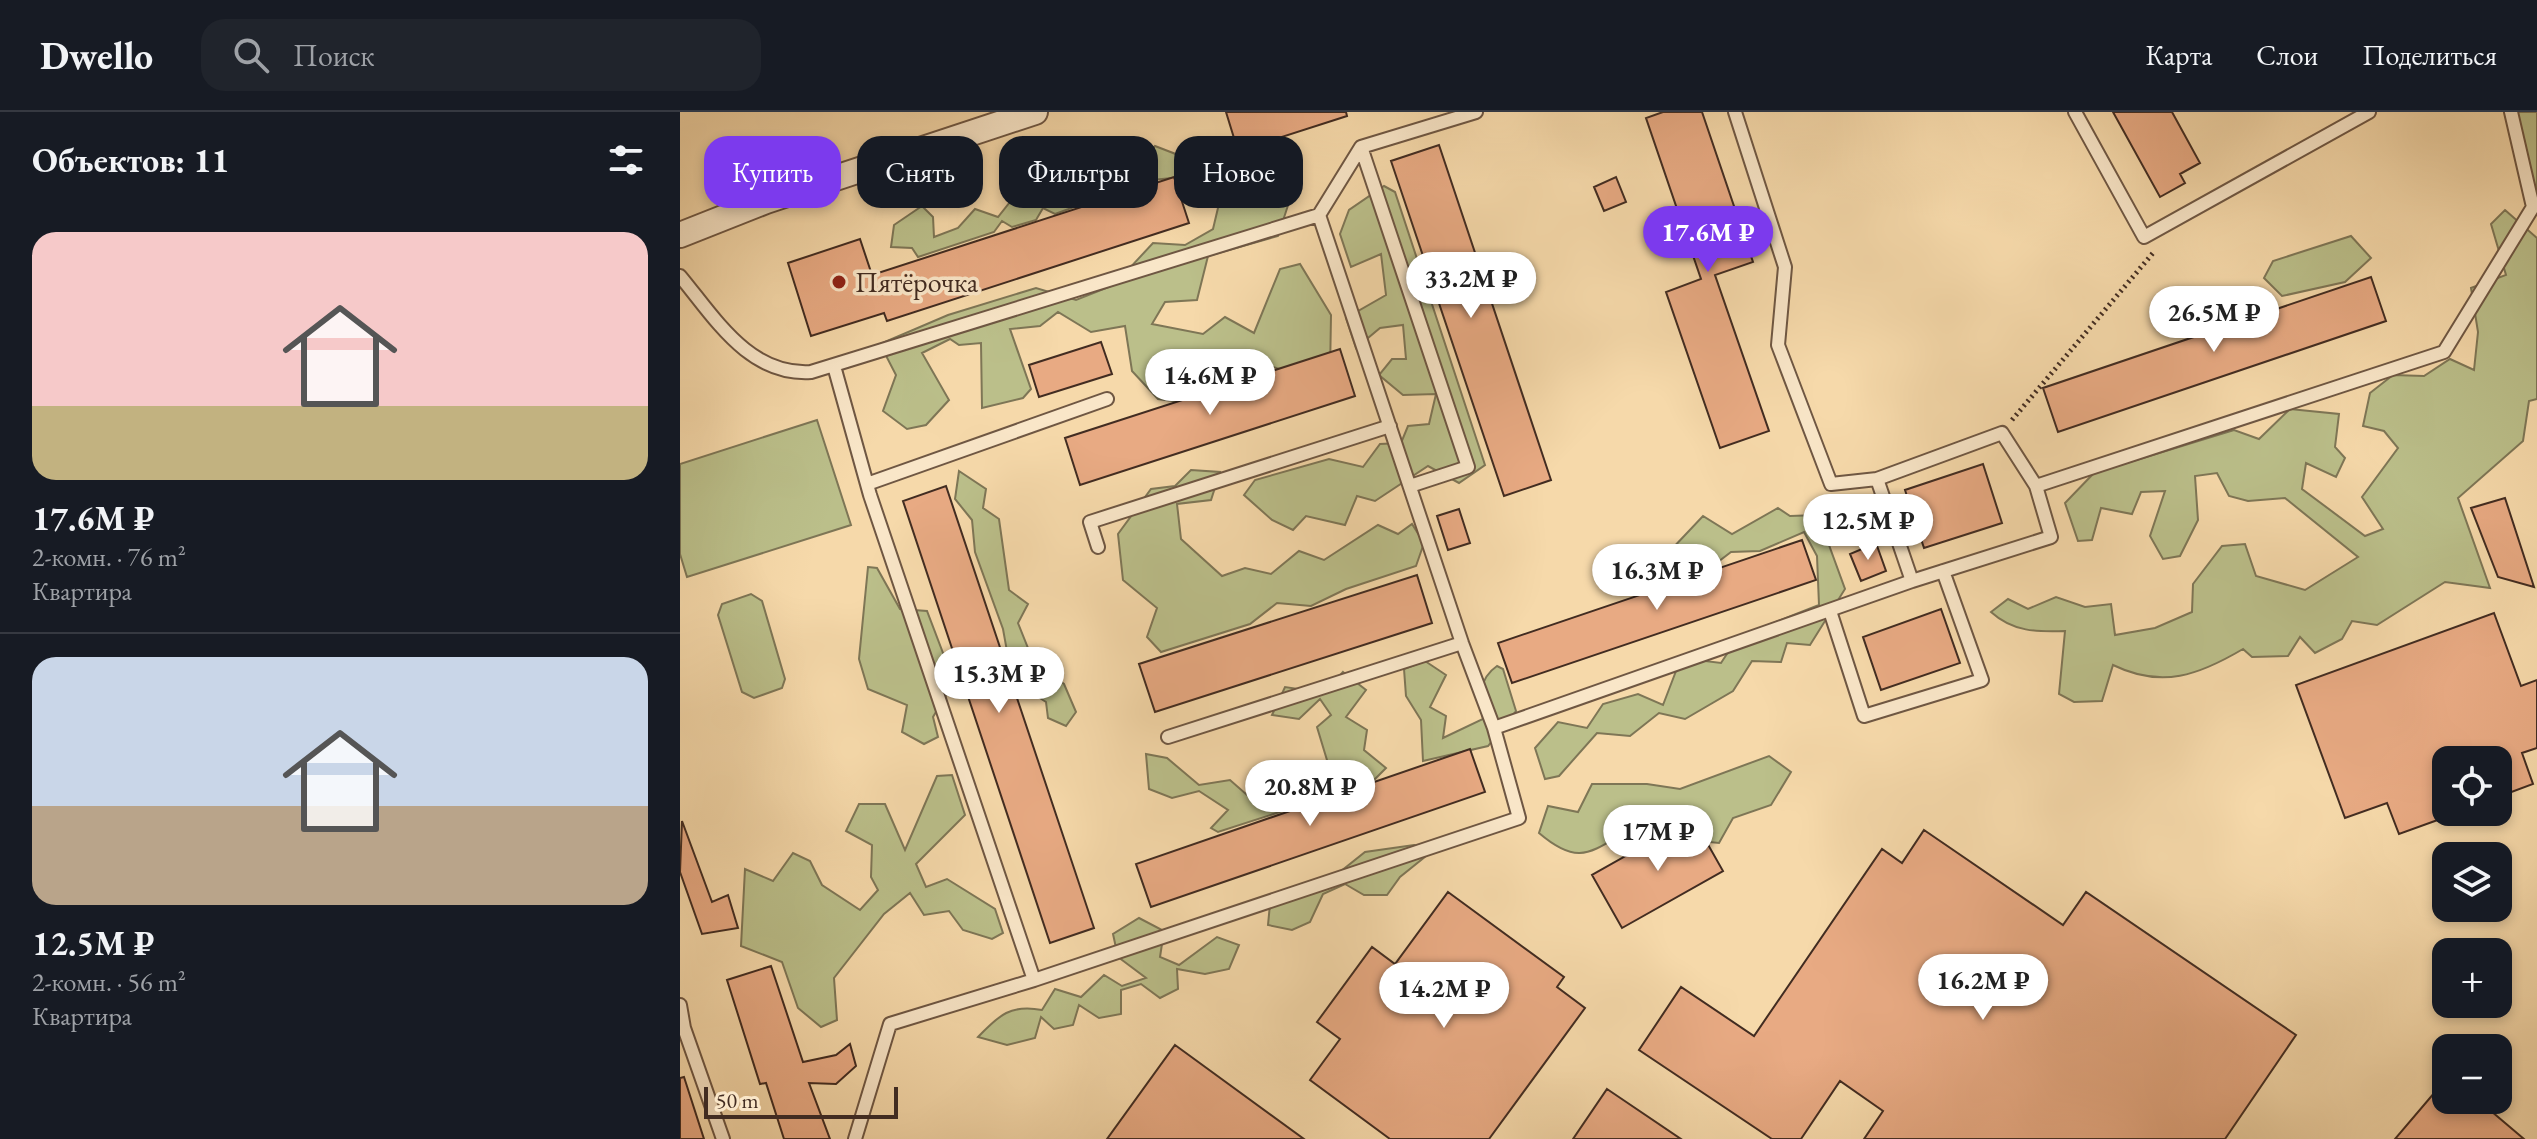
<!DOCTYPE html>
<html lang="ru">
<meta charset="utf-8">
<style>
:root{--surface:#171b24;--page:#20242c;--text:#f1f3f6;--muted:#9ea1a6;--line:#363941;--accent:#7c3aed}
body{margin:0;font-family:"EB Garamond",serif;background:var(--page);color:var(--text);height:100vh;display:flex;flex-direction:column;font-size:30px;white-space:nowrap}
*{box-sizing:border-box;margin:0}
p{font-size:26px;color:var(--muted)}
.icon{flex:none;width:44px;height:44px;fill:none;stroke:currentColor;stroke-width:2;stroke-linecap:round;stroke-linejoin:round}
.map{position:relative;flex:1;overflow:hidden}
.sheet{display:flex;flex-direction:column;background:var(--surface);width:680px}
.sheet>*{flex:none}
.top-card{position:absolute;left:24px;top:24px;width:760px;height:72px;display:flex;gap:16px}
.tools{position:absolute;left:1752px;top:634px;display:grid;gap:16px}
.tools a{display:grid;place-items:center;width:80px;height:80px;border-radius:16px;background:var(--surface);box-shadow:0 4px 12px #0003;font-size:40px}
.scale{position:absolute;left:24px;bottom:20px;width:194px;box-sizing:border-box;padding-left:8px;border:4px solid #422c21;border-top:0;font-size:22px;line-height:28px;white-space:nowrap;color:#422c21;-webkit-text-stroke:6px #f9e6c8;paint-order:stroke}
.price{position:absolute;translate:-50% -68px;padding:0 18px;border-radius:28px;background:#fff;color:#222;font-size:26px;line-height:52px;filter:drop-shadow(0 2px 4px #0008)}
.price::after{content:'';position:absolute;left:50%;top:48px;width:24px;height:18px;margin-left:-12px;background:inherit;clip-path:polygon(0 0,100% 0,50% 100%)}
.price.selected{background:var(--accent);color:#fff}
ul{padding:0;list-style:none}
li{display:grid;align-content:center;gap:16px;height:424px;padding:0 32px}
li+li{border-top:2px solid var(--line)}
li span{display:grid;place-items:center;height:248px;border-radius:24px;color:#555}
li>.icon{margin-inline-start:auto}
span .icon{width:144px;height:144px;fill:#fffc;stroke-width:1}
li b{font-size:34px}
h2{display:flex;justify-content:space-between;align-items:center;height:96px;padding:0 32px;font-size:34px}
.tag{padding:0 28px;border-radius:24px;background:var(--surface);box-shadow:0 4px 12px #0003;font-size:28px;line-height:72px}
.tag.selected{background:var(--accent);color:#fff}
header{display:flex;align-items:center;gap:48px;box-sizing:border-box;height:112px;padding:0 40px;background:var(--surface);border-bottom:2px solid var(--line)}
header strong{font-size:38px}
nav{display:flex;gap:44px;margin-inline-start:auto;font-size:28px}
.search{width:560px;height:72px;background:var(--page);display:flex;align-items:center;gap:20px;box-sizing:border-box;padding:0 28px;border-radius:24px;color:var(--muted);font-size:30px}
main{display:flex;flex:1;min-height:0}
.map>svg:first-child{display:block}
.green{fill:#bbbf8a;stroke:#7e7656;stroke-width:2}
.building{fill:#e8aa83;stroke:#422c21;stroke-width:2}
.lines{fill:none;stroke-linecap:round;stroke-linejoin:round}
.lane-casing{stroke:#6f5743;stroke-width:16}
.street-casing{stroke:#6f5743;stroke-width:28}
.path{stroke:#422c21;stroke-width:5;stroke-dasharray:2 4;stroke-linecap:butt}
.lane{stroke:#f9e6c8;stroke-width:12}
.street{stroke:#f9e6c8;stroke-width:24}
.poi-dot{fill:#8f2418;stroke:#f9e6c8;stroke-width:3}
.labels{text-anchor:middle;stroke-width:7;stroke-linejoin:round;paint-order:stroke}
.poi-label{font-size:28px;fill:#422c21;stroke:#f9e6c8;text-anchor:start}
</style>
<header>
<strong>Dwello</strong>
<div class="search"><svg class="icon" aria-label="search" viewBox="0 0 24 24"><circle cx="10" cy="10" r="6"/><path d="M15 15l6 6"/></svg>Поиск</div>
<nav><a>Карта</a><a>Слои</a><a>Поделиться</a></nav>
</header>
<main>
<section class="sheet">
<h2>Объектов: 11<svg class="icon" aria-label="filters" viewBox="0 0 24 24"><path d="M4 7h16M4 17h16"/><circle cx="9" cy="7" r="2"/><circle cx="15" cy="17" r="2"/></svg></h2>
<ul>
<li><span style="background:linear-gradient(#f6c9c9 70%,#c2b280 0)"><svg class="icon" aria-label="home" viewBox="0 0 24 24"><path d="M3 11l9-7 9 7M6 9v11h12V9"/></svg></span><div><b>17.6M ₽</b><p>2-комн. · 76 m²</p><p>Квартира</p></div></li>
<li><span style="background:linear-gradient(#c9d6e8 60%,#b9a48a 0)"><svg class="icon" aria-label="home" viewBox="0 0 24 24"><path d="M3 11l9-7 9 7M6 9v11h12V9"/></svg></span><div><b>12.5M ₽</b><p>2-комн. · 56 m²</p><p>Квартира</p></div></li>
</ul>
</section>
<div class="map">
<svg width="1857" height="1027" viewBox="0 0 1857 1027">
<rect width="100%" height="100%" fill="#f6d9aa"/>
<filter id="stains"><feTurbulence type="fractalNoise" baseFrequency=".0025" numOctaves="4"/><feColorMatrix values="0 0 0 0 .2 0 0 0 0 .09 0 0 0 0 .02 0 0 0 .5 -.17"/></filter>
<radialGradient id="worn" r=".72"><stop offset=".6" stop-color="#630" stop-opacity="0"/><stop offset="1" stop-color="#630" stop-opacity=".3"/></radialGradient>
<!-- green -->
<path class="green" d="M1834 0H1857V91L1844 27 1831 15Z
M475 34 506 46 502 65 472 68 459 60 450 75 375 102 363 96 356 108 332 115 322 109 314 120 238 145 232 136 211 135 214 113 242 94 253 105 254 125 278 116 295 97 318 105 330 90 364 87 374 56H391L394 40 409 35 460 53Z
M600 57 613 78 598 124 528 144 517 188 485 190 472 212 523 222 545 205 574 221 600 157 620 152 651 203 650 261 618 263 584 252 565 261 538 262 516 292 478 287 452 259 445 214 411 220 378 200 360 214 330 217 351 277 343 286 302 296 301 231 279 233 270 227 242 241 269 288 246 313 227 317 203 299 216 263 200 232 268 203 356 176 396 188 434 173 473 131 505 133 533 117 547 58Z
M704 74 715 80 805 353 779 371 748 354 695 389 677 384 665 413 626 404 613 418 592 408 564 383 575 368 649 347 683 355 700 332 721 331 728 314 749 312 756 282 723 283 699 263 712 247H726L723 213 700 216 676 236 666 206 706 183 701 142 671 155 660 122 669 98Z
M1825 98 1857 126V287L1849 289 1843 329 1778 386 1810 476 1765 470 1697 513 1672 509 1662 527 1635 541 1620 525 1608 544 1572 545 1563 537C1519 563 1482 577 1433 553L1422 589 1394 590 1379 582 1385 519C1357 520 1333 520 1311 500L1328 487 1348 497 1376 485 1405 495 1431 492 1435 523 1475 516 1512 500 1513 472 1542 434 1565 432 1576 464 1625 478 1678 445 1605 386 1568 389 1549 384 1537 361 1515 364 1518 408 1500 444 1483 447 1470 424 1485 379 1461 380 1452 402 1421 396 1412 428 1398 429 1385 391 1414 361 1554 318 1579 327 1610 297 1659 302 1655 335 1665 346 1656 365 1626 351 1622 377 1685 424 1703 417 1682 385 1718 336 1704 319 1683 314 1690 281 1713 263 1744 264 1770 247 1794 258 1798 220 1791 176 1826 163 1811 112Z
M1671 124 1691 146 1665 170 1602 184 1584 166 1593 149Z
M137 308 171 413 7 465 0 442V352Z
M511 358 540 360 531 388 497 392 501 427 542 464 565 456 591 462 619 439 644 448 698 413 718 422 732 412 744 431 736 454 666 477 631 494 597 491 570 512 481 540 467 525 477 496 443 468 438 422 471 377 495 374Z
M279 359 306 377 303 396 319 407 329 478 348 492 338 511 354 551 384 572 396 600 386 614 368 606 366 590 340 573 330 556 323 517 295 440 292 408 275 387Z
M1098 396 1110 404 1138 403 1165 477 1130 533 1107 531 1101 550 1072 549 1053 579 1005 607 979 601 950 624 917 621 879 664 865 667 855 636 878 610 907 616 923 592 958 582 983 593 1001 546 1041 551 1058 525 1139 493 1137 444 1124 420 1080 439 1051 440 1030 456 990 459V439L1023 404 1052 422Z
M188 455 197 456 220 497 247 499 274 570 253 605 258 625 244 632 222 620 227 593 188 577 179 547Z
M71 482 82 489 105 567 102 576 74 586 62 580 38 503 42 492Z
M745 549 766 563 750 595 766 604 763 626 803 607C799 587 798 567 817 554L823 557 836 599 808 634 743 649 741 608 726 584 724 557Z
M663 560 686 578 666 605 687 618 684 638 706 656 694 668 663 671 615 695 538 720 531 716 548 698 519 679 492 686 469 677 466 642 487 646 519 673 550 668 583 697 603 667 634 682 650 658 637 615 651 603 640 587 619 607 592 603 605 575 645 581Z
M1089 644 1111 660 1091 693 1053 706 1039 731 999 727 977 738 953 716C911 739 900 756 859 721L868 694 898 700 912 672H967L1000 677Z
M272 663 285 703 236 752 246 775 267 767 315 797 323 821 312 827 283 818 269 799 244 803 230 781 204 802 154 866 157 908 141 915 118 896 102 850 61 834 65 757 93 769 113 741 130 749 142 773 180 798 198 778 191 765 192 733 166 719 179 692H205L225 738 257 664Z
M734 733 751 740 720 765 707 783H684L665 772 643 782 630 810 612 818 588 813 591 782 641 775 685 740Z
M459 806 484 819 480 845 499 853 537 825 559 833 549 857 525 862 497 857 498 877 480 886 461 872 441 878V902L419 906 399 893 393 913 374 917 361 905 355 926 327 933 298 925C319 903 331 892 362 898L375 877 401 885 424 863 442 874 466 866 438 845 433 822Z"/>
<!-- building -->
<path class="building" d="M546 0H666L667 4 558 39Z
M983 0H1022L1073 150 1035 163 1089 319 1040 336 986 180 1021 167 966 6Z
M1433 0H1492L1520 51 1500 62 1505 71 1480 85Z
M759 33 871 368 824 384 711 49Z
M494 65 509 111 207 209 204 201 131 224 108 151 180 127 192 163Z
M936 65 946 90 924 99 914 75Z
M1691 165 1706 209 1378 320 1363 276Z
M421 230 432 262 359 285 349 253Z
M660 237 675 284 400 373 385 326Z
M1303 352 1322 411 1244 436 1225 378Z
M266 374 414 816 370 831 223 389Z
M1825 386 1854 475 1818 465 1791 396Z
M779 397 790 431 768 438 757 404Z
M1122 428 1136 468 832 571 818 531Z
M1196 431 1206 459 1181 469 1170 442Z
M737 463 752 511 475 600 459 552Z
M1261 497 1280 551 1201 578 1183 525Z
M1814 501 1841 574 1857 568V636L1842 641 1853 672 1818 685V648H1766V705L1719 722 1707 691 1665 706 1616 573Z
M790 637 805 680 471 795 456 752Z
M1013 706 1043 759 942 816 912 763Z
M2 709 32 790 48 783 58 816 22 822 0 760Z
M1244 718 1383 813 1406 780 1616 923 1545 1027H1184L1203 999 1160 969 1121 1027H1092L959 938 1001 875 1074 924 1202 737 1222 751Z
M768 780 884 865 877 875 905 896 809 1027H710L630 968 660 927 637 910 692 835 715 852Z
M91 854 123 950 156 943 170 932 176 954 156 972 129 971 150 1027H104L86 971 80 972 47 868Z
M495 933 624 1027H427Z
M4 965 24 1027H0V966Z
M927 977 1001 1027H893Z
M1755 980 1764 988H1798L1844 1027H1715Z"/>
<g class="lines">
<!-- lane casing -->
<g class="lane-casing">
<path id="lane" d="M1395 0 1464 125 1689 0
M681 35 788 355 730 374
M0 164C35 206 69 264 131 260L639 103 681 35 796 0
M154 254 190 383 354 868 839 706 814 616 782 531 639 103
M1197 367 1232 469
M187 372 427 287
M1356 374 1764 240 1853 95 1831 0
M418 435 410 410 710 314
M1150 499 1184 604 1302 568 1263 459
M814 616 1232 469 1371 425 1356 374 1322 321 1197 367 1151 372 1098 233 1105 155 1055 0
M488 625 782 531
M0 893 4 916 43 1027
M175 1027 210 912 354 868"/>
</g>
<!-- street casing -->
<g class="street-casing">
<path id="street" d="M0 123 86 89 355 0"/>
</g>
<!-- path -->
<path class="path" d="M1332 308 1473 141"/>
<!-- lane -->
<use href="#lane" class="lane"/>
<!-- street -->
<use href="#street" class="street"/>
</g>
<!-- markers -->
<circle class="poi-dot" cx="159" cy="170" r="8"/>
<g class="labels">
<!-- poi labels -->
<g class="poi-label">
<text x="175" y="180">Пятёрочка</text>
</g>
</g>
<rect width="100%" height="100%" filter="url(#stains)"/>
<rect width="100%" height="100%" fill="url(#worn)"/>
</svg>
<div class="tools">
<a><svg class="icon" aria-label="locate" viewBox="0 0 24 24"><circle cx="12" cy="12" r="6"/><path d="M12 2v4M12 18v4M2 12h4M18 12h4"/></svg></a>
<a><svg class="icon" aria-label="layers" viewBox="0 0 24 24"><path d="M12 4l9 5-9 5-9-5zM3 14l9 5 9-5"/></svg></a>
<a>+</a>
<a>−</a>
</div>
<div class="scale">50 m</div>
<b class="price selected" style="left:1028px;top:162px">17.6M ₽</b>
<b class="price" style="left:791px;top:208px">33.2M ₽</b>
<b class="price" style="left:1534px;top:242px">26.5M ₽</b>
<b class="price" style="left:530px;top:305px">14.6M ₽</b>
<b class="price" style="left:1188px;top:450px">12.5M ₽</b>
<b class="price" style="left:977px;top:500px">16.3M ₽</b>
<b class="price" style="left:319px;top:603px">15.3M ₽</b>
<b class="price" style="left:630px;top:716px">20.8M ₽</b>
<b class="price" style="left:978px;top:761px">17M ₽</b>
<b class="price" style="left:1303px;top:910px">16.2M ₽</b>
<b class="price" style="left:764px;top:918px">14.2M ₽</b>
<div class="top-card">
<a class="tag selected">Купить</a>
<a class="tag">Снять</a>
<a class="tag">Фильтры</a>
<a class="tag">Новое</a>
</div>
</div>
</main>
